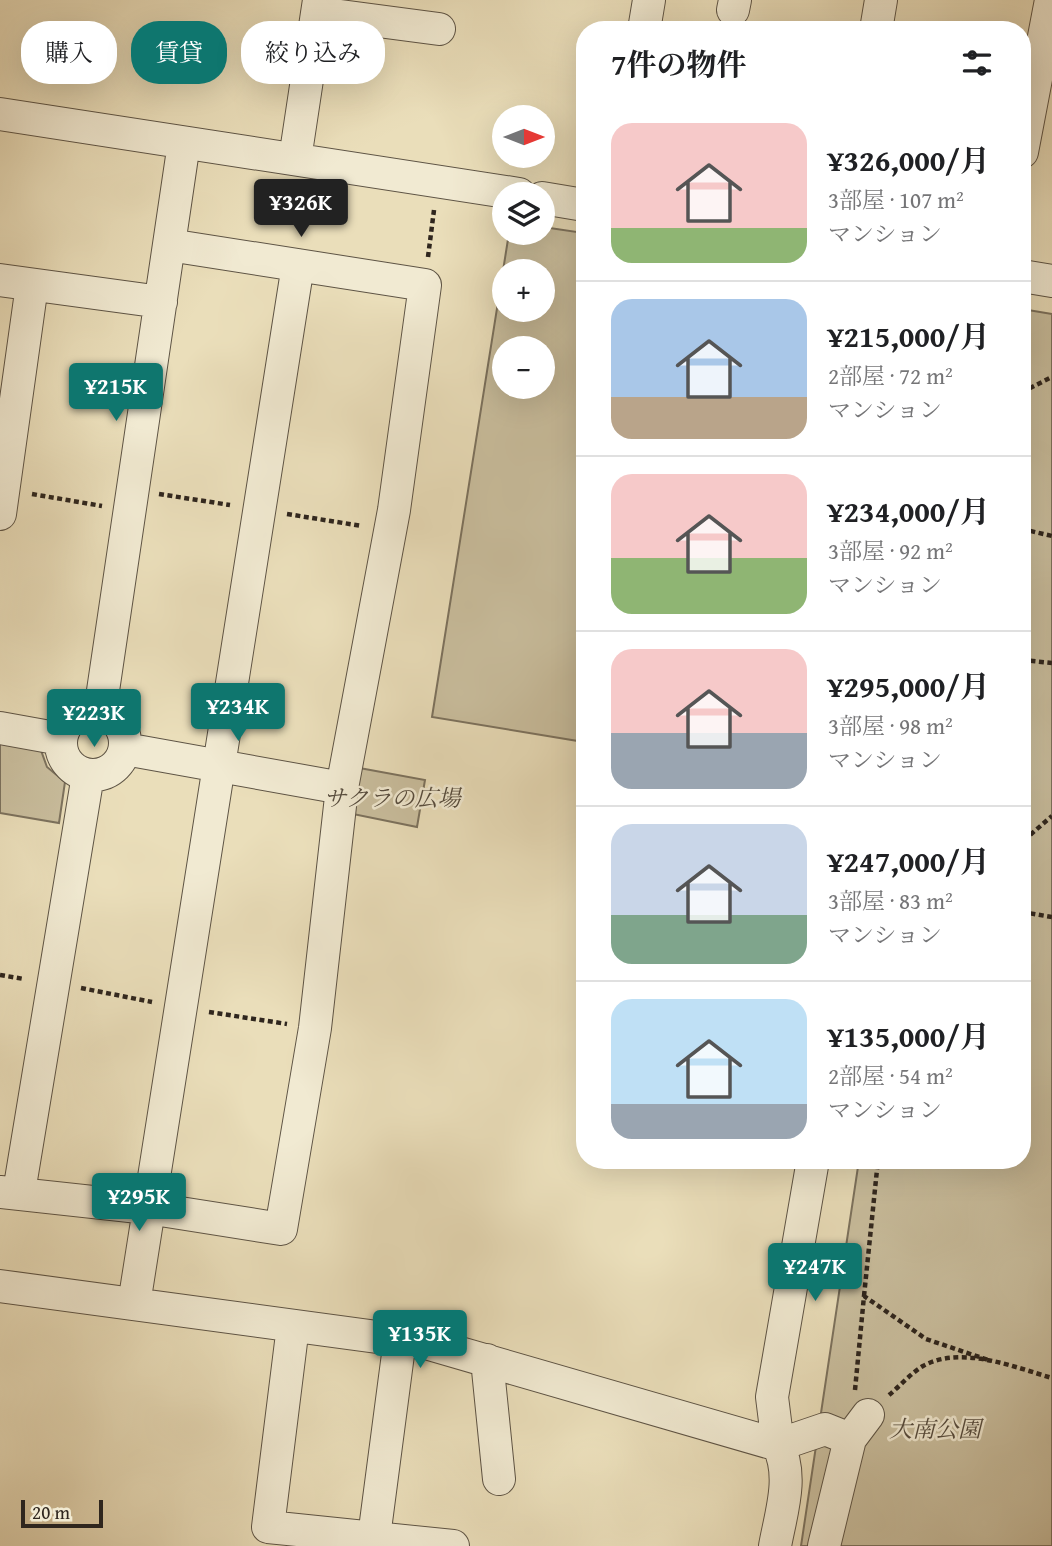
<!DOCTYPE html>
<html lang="ja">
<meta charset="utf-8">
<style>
:root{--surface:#fff;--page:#f6f6f6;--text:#202124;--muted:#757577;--line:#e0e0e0;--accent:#0f766e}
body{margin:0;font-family:"Gentium Book Plus","Noto Serif JP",serif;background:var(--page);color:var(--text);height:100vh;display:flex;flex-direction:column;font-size:26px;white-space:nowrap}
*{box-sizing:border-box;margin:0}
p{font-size:23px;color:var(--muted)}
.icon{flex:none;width:38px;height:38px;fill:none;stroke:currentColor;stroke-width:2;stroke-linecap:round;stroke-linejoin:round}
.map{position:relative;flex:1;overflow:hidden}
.drawer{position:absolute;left:576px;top:21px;width:455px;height:1148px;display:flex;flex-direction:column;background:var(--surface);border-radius:28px;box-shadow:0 7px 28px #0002}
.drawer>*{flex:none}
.top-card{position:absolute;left:21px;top:21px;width:450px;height:63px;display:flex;gap:14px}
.needle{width:46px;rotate:90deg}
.fabs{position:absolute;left:492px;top:105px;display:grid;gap:14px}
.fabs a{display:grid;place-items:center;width:63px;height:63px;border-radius:50%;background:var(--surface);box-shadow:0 7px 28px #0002;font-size:35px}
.scale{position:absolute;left:21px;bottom:18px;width:82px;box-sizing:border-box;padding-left:7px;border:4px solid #2f261e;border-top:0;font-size:19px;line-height:24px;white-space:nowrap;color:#2f261e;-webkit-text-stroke:5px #f1ead2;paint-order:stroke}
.price{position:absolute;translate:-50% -60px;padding:0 16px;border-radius:7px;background:var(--accent);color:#fff;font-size:23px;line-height:46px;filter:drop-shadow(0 2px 4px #0008)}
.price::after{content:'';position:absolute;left:50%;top:42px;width:21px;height:16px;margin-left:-10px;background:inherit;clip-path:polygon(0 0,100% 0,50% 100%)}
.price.active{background:#222;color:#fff}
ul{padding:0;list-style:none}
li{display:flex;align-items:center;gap:21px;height:175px;padding:0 35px}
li+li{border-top:2px solid var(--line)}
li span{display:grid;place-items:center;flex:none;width:196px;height:140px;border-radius:21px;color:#555}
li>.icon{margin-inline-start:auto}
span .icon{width:84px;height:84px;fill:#fffc;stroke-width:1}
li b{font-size:30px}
h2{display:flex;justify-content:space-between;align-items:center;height:84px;padding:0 35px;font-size:30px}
.chip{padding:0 24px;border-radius:28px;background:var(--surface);box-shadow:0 7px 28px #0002;font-size:24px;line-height:63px}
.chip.active{background:var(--accent);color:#fff}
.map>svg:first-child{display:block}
.green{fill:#cabf9f;stroke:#7c725e;stroke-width:2;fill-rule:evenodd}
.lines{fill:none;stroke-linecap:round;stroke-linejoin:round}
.minor-casing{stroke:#5e5445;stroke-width:34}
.path{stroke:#2f261e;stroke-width:4.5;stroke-dasharray:5 3.5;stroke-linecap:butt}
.minor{stroke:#f1ead2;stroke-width:32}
.labels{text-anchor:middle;stroke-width:5;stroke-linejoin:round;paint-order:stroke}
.park-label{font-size:23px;font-style:italic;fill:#564c3e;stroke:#f1ead2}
</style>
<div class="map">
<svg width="1052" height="1546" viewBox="0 0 1052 1546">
<rect width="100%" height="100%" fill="#eadeba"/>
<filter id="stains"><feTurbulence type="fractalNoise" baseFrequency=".00286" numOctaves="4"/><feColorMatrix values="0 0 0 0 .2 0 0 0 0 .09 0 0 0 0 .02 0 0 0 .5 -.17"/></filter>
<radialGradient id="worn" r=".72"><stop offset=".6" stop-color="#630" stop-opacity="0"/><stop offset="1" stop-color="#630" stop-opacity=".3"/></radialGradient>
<!-- green -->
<path class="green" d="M543 227 584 233V742L432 717 509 233H542ZM542 271V310H504V271ZM504 348H542V387H504Z
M1022 309 1052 314V1546H801L859 1160H1022Z
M0 739 39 745 47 767 65 782 59 823 0 813Z
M354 767 425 780 417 827 348 813Z"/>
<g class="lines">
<!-- minor casing -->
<g class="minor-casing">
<path id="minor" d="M733 10 735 0
M317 13 439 29
M644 30 649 0
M876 30 881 0
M0 114 519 194
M1022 152 1051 0
M295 159 319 0
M542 198 584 205
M1022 276 1052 281
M0 280 161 302
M0 514 32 285
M61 743a32 32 0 1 1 64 0a32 32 0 1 1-64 0Z
M100 711 184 143
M0 728 61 739
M125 749 342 788
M813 1160 772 1397 778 1445 825 1429 850 1439
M0 1192 148 1208 281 1229 315 1028 342 788 394 510 425 285 169 245
M19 1192 88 775
M0 1286 429 1344 778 1445C794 1476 781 1513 775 1546
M134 1304 298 265
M293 1326 268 1527 453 1546
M487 1360 499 1479
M374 1537 400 1339
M824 1546 850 1439 868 1415"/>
</g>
<!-- path -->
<path class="path" d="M428 257 434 210
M1022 392 1052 377
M32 494 102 506
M159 494 230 505
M287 514 362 526
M1022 529 1052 536
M1022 660 1052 663
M1022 835H1030L1052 816
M1022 912 1052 917
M0 975 24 979
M81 988 152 1002
M209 1012 287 1024
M864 1296 878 1160
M855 1390 864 1296 926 1339 991 1361
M889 1395C900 1386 911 1373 923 1366 961 1345 1014 1367 1052 1378"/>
<!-- minor -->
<use href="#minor" class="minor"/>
</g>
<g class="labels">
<!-- park labels -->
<g class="park-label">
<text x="392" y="806">サクラの広場</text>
<text x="935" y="1437">大南公園</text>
</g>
</g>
<rect width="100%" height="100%" filter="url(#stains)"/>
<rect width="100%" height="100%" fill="url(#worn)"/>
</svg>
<div class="fabs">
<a><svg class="needle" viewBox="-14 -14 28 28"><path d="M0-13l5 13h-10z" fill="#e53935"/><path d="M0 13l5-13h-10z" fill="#757577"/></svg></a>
<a><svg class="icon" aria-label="layers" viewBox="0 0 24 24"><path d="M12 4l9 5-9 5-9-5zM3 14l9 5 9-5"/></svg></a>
<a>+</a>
<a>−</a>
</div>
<div class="scale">20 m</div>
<b class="price active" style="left:301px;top:239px">¥326K</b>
<b class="price" style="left:116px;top:423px">¥215K</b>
<b class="price" style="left:238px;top:743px">¥234K</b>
<b class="price" style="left:94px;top:749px">¥223K</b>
<b class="price" style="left:139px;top:1233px">¥295K</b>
<b class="price" style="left:815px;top:1303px">¥247K</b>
<b class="price" style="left:420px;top:1370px">¥135K</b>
<div class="top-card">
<a class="chip">購入</a>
<a class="chip active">賃貸</a>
<a class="chip">絞り込み</a>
</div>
<section class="drawer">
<h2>7件の物件<svg class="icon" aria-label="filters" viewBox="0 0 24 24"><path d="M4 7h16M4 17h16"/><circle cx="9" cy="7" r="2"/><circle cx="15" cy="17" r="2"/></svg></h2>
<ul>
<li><span style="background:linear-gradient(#f6c9c9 75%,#8fb573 0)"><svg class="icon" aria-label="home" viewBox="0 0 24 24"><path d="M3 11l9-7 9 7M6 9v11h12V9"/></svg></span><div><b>¥326,000/月</b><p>3部屋 · 107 m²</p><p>マンション</p></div></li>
<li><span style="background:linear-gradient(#a9c7e8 70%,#b9a48a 0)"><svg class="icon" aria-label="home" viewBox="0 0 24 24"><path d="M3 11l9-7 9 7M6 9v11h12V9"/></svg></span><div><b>¥215,000/月</b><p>2部屋 · 72 m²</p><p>マンション</p></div></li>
<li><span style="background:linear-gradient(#f6c9c9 60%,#8fb573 0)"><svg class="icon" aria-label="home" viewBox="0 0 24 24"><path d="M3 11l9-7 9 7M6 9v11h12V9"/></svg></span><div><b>¥234,000/月</b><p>3部屋 · 92 m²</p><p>マンション</p></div></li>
<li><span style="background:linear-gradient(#f6c9c9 60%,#9aa5b1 0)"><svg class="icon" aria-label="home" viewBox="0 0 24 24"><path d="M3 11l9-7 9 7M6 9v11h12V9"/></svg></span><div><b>¥295,000/月</b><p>3部屋 · 98 m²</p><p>マンション</p></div></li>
<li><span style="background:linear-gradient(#c9d6e8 65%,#7fa58c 0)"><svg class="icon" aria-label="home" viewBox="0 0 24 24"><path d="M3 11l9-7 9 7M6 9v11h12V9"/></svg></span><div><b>¥247,000/月</b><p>3部屋 · 83 m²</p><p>マンション</p></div></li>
<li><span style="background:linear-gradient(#bfe0f5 75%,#9aa5b1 0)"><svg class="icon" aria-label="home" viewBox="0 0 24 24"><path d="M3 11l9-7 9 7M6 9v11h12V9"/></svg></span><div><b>¥135,000/月</b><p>2部屋 · 54 m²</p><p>マンション</p></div></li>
</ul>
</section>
</div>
